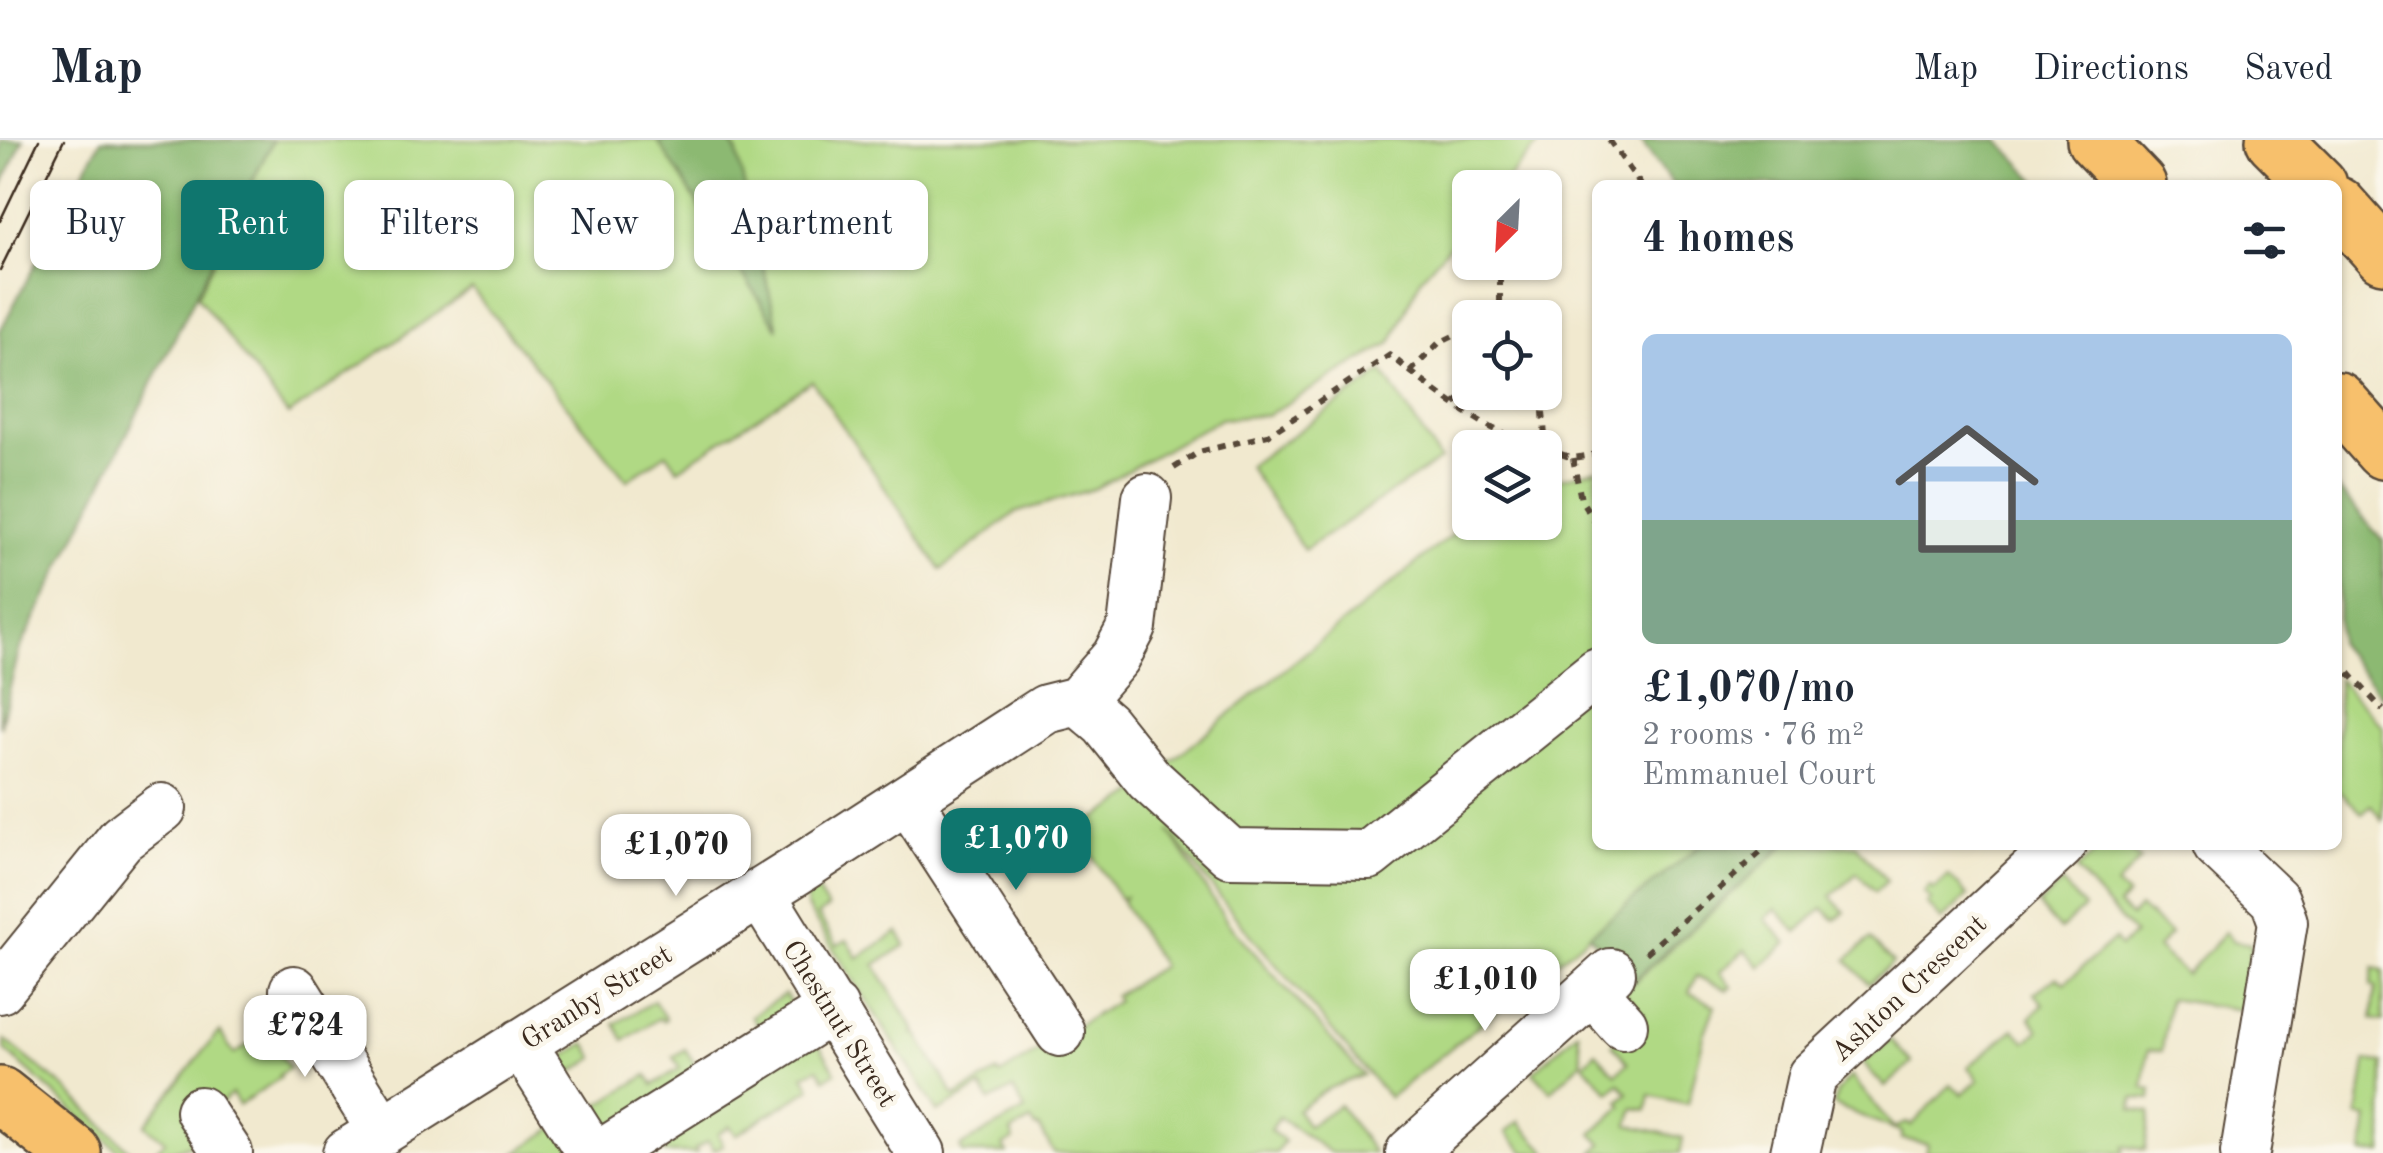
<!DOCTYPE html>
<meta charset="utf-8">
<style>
:root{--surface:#fff;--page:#f6f6f7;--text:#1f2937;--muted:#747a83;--line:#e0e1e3;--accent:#0f766e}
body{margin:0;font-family:"Old Standard TT",serif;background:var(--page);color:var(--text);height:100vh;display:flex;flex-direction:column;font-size:38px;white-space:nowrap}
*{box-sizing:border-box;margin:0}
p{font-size:32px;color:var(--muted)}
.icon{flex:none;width:55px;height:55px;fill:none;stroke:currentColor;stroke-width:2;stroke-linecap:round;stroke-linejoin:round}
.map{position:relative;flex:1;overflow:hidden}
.panel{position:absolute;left:1592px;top:40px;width:750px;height:670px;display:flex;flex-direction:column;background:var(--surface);border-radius:15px;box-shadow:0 2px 8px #0004}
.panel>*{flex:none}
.guide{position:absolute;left:30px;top:40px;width:950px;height:90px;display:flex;gap:20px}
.needle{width:65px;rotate:204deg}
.fabs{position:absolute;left:1452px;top:30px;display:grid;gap:20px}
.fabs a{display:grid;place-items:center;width:110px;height:110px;border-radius:15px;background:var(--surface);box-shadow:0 2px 8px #0004;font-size:50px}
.price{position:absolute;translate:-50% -85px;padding:0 22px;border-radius:20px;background:#fff;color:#222;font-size:32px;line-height:65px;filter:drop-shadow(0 2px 5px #0008)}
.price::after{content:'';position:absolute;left:50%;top:60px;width:30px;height:22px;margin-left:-15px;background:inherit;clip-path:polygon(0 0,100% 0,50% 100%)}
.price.active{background:var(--accent);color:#fff}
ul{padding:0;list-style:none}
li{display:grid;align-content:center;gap:20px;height:530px;padding:0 50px}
li span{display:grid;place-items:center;height:310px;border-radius:15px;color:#555}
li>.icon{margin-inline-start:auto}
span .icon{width:180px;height:180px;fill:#fffc;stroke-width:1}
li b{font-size:42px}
h2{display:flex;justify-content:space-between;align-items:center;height:120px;padding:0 50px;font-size:42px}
.pill{padding:0 35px;border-radius:15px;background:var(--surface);box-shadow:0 2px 8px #0004;font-size:35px;line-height:90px}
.pill.active{background:var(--accent);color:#fff}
header{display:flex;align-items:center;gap:60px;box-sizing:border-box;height:140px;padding:0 50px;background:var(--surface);border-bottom:2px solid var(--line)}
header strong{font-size:48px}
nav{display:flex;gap:55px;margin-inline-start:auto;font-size:35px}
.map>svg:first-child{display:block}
.green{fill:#b0d984;stroke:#768251;stroke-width:2.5}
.forest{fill:#8cb972;stroke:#647248;stroke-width:2.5}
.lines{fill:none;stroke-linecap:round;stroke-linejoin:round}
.minor-casing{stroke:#564739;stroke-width:52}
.major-casing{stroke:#564739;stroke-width:60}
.highway-casing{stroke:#564739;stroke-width:60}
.path{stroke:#564739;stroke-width:6;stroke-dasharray:8 8;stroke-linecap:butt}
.minor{stroke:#fff;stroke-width:48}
.major{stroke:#f7c06c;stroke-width:55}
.highway{stroke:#f7c06c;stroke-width:55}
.tram{stroke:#3b2a1e;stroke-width:2.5}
.labels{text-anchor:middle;stroke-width:9;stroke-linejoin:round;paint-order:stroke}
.street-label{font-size:28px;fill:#3b2a1e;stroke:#fbf7ec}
</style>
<header>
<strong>Map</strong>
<nav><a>Map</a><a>Directions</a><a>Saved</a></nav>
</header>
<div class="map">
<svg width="2383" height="1013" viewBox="0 0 2383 1013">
<rect width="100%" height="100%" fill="#fbf7ec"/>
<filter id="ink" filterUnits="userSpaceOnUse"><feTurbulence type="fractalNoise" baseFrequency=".01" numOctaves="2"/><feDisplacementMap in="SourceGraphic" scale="20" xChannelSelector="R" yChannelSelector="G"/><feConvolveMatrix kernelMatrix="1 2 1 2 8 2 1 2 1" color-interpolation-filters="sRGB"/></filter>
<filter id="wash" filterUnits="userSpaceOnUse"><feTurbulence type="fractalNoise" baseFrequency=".0048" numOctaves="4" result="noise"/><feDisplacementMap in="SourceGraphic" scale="40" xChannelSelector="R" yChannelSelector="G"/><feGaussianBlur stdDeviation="2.25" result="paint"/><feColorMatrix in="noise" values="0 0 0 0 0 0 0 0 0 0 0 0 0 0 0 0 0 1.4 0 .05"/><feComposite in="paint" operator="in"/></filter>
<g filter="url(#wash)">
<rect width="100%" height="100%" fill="#f1e9cf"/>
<!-- green -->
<path class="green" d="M273 0H658L736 10 728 0H1542L1500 47 1470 48V82L1421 138 1391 203 1267 275 1220 279 1096 348 1015 373 941 430 812 241 678 329 667 313 627 340 472 149 288 275 197 156Z
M1383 232 1440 320 1304 410 1248 326Z
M1597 329 1598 705H1701L1389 958 1234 775 1169 691 1227 782 1363 935 1327 949 1297 970 1308 986 1339 965 1374 1013H1331L1279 977 1270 990 1284 1001 1276 1013H1054L1039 987 1036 988 1031 981 1011 992 1014 1000 1003 1006 1007 1013H963L960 1007 1025 970 1013 949 990 961 981 947 938 972 806 766 807 755 816 749 828 768 818 775 837 805 847 800 858 818 898 792 906 805 875 825 914 889 913 894 916 893 955 957 997 932 1000 935 1117 861 1114 856 1162 826 1122 762 1125 757 1120 759 1079 696 1074 698 1071 694 1139 651 1138 648 1470 380V382H1545V342Z
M2338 539 2383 587 2382 680 2371 665 2362 673 2338 650Z
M1785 705H1856L1887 741 1875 752 1857 733 1831 757 1845 772 1835 780 1823 768 1797 792 1776 769 1765 779 1787 803 1761 827 1745 810 1720 832 1732 847 1728 850 1697 836 1689 852 1715 866 1704 895 1688 964 1650 955 1647 970 1633 968 1629 985 1683 998 1680 1013H1593L1602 1004 1592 994 1622 966 1619 961 1628 953 1619 943 1609 952 1584 924 1596 912 1616 934 1628 923 1612 904 1644 874 1623 852Z
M2104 705H2123L2140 720 2116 746 2127 756 2118 766 2131 777 2139 767 2170 794 2157 808 2186 835 2225 792 2233 801 2251 804 2242 870 2169 859 2162 911 2148 910 2143 948 2152 950 2151 959 2133 958 2132 969 2150 972 2145 1010 2124 1006 2123 1013H1926L1928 1004 1902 999V992L1834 965 1837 952 1851 936 1894 988 1907 983 1911 986 1951 944 1962 955 1979 940 1968 927 2014 889 2026 902 2039 890 2030 878 2044 864 2034 853 2057 837 2065 843 2114 799 2120 807 2134 795 2076 730Z
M1949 736 1968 756 1942 780 1927 764 1931 760 1924 753 1930 746 1934 750Z
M2062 743 2084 768 2060 790 2038 765Z
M1870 799 1893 823 1869 844 1847 820Z
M2374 828 2383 830V881L2372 879 2376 847 2371 846Z
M785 854 800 878 766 899 751 876Z
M654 861 666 879 662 881 659 878 624 900 615 884Z
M281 884 292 901 278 911 289 928 279 935 280 938 239 965 232 954C216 964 216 981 205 993 191 1007 171 1013 153 1013L165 1001 145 985 216 895 220 892 234 914Z
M1578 891 1582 922 1551 951 1533 932Z
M813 895 836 932 825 939 818 928 804 935 811 948 736 995 730 986 718 994 723 1005 714 1010 708 1001 695 1009 697 1013H665L654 995Z
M1890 899 1912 923 1885 947 1863 923Z
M5 900 66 949 132 1013H121L5 910Z
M586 903 595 918 564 937 587 972 647 935 653 945 680 928 673 917 685 909 704 938 597 1006 547 927Z
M2366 921 2383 923V1013H2363L2368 978 2358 976Z
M1519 981V982L1548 1013H1525L1506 992Z
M563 982 581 1013H516Z"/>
<!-- forest -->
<path class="forest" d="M0 0H23L0 50Z
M101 0H273L19 511 0 588V191Z
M657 0H728L736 10 778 189Z
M1640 0H1998L2041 45H1673Z
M2338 349 2383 401V557L2338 504Z
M1701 705H1785L1633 841 1589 795Z"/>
</g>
<g filter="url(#ink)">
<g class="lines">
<!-- minor casing -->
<g class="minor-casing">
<path id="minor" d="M1078 561 1116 517 1132 487 1147 358
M908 659 1060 892
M2217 705 2275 760 2283 782 2245 1013
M760 753 921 1013
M0 849 121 699 162 668
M294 850 382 991
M1592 850 1623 885
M521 903 591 1013
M200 971 228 1013
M347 1013 796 731 1046 569 1078 561 1105 584 1149 639 1230 713 1369 715 1598 532
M603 1013 834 868
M1410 1013 1611 833
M1795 1013 1812 936 2061 705"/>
</g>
<!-- major casing -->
<g class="major-casing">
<path id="major" d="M0 955 73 1013"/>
</g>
<!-- highway casing -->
<g class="highway-casing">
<path id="highway" d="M2095 0 2138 45
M2274 0 2319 45
M2338 65 2383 115
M2338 260 2383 311"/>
</g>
<!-- path -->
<path class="path" d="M1609 0 1641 45
M1500 178V122
M1545 224 1547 237 1543 272 1546 309
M1410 232 1439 203 1470 188
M1455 264 1470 251
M1545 309 1573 318 1598 314
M1573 318 1581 360 1598 386
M1174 328 1199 312 1268 295 1390 215C1436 252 1483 291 1540 308
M2338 521 2383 570
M1646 813 1769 705"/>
<!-- minor -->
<use href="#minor" class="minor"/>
<!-- major -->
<use href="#major" class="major"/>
<!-- highway -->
<use href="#highway" class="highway"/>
<!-- tram -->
<path class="tram" d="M0 81 39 0
M0 130 64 0"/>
</g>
</g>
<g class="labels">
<!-- street labels -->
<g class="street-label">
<text transform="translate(1908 847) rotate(-43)" y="10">Ashton Crescent</text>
<text transform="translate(596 856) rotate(-32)" y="10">Granby Street</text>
<text transform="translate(841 883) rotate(58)" y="10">Chestnut Street</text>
</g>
</g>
</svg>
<div class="fabs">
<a><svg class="needle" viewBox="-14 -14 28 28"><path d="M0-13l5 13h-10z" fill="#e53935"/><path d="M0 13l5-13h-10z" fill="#747a83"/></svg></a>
<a><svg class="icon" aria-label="locate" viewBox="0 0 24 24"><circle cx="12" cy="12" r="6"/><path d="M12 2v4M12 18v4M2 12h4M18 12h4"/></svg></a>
<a><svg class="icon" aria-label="layers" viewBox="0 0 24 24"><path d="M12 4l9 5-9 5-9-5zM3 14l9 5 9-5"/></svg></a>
</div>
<b class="price active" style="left:1016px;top:753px">£1,070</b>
<b class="price" style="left:676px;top:759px">£1,070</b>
<b class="price" style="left:1485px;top:894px">£1,010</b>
<b class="price" style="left:305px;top:940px">£724</b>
<div class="guide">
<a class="pill">Buy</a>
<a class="pill active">Rent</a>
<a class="pill">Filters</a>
<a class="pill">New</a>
<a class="pill">Apartment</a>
</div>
<section class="panel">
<h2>4 homes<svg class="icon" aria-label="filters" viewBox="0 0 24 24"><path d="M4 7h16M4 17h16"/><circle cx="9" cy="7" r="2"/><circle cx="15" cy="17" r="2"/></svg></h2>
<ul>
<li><span style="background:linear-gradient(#a9c7e8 60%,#7fa58c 0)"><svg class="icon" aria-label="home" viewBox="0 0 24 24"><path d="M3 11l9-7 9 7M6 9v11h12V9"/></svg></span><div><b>£1,070/mo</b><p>2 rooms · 76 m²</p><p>Emmanuel Court</p></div></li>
</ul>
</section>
</div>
